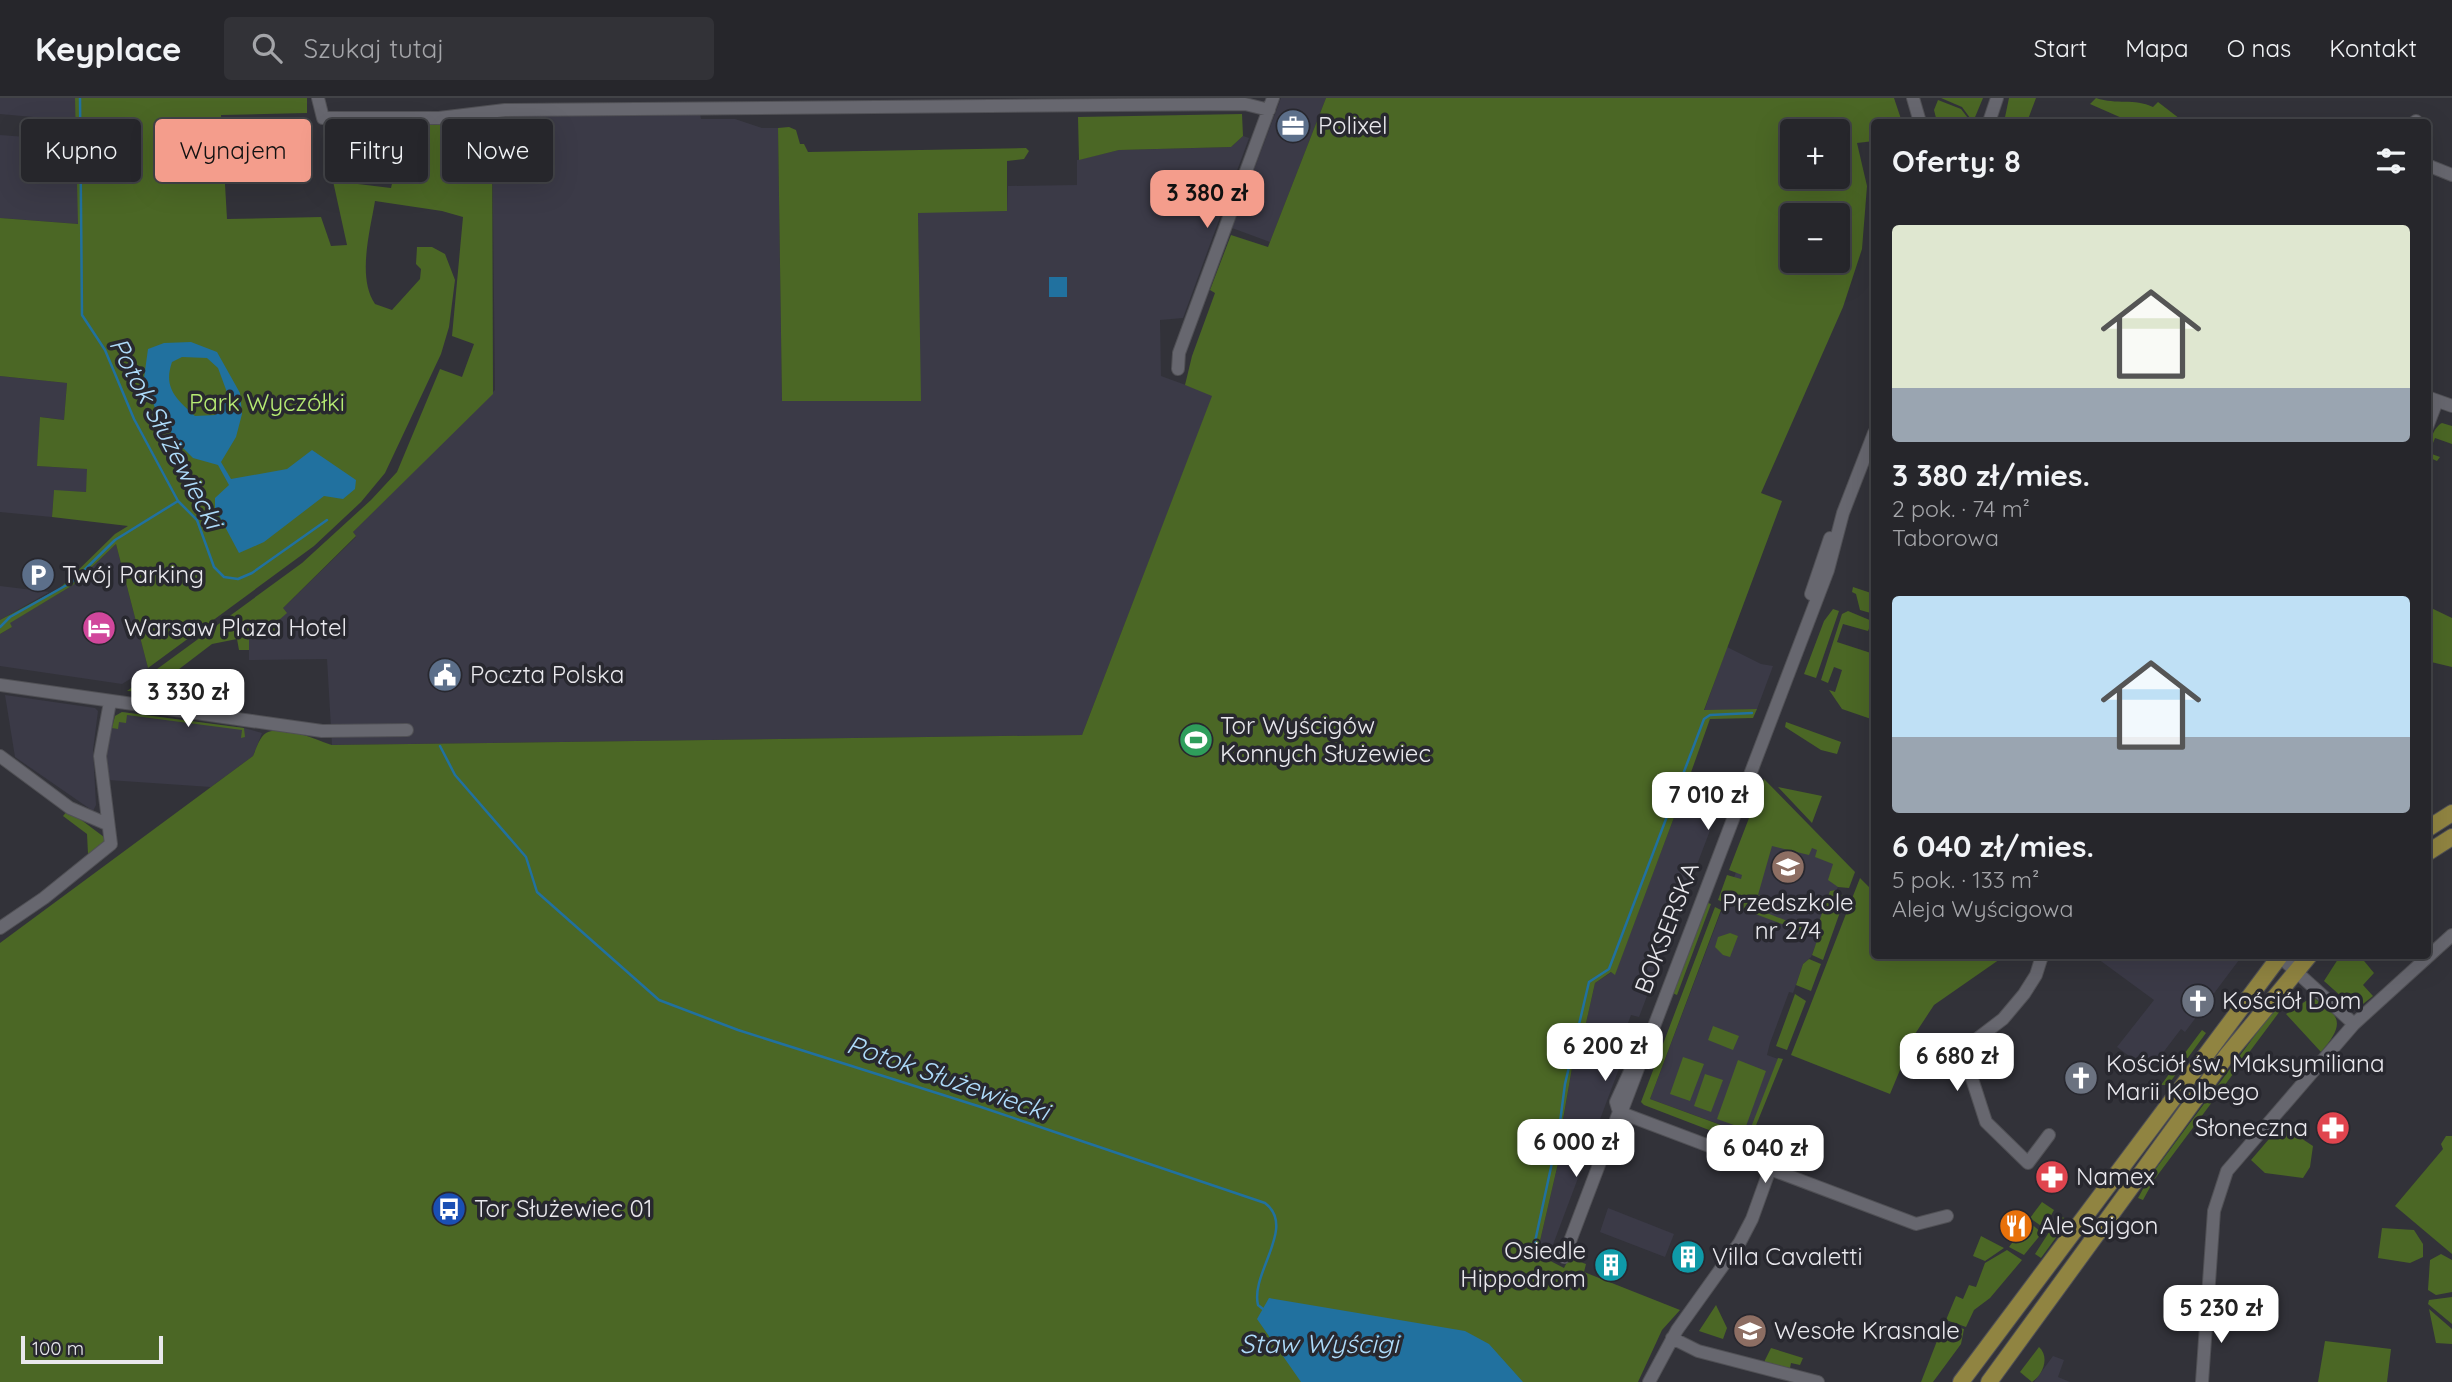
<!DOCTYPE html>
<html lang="pl">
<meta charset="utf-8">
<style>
:root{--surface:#26262b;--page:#323237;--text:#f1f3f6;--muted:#a4a5a9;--line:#424347;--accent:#f49d8c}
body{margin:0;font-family:Quicksand,sans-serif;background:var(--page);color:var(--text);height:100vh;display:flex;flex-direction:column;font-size:26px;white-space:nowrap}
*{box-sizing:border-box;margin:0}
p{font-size:23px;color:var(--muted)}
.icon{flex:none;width:38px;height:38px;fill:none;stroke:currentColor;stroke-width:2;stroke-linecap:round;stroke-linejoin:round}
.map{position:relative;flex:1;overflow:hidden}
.side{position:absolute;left:1871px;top:21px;width:560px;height:840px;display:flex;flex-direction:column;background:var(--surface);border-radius:7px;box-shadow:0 7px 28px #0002,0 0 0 2px var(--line)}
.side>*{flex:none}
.guide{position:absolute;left:21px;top:21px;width:665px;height:63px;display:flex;gap:14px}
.tools{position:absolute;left:1780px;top:21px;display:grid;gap:14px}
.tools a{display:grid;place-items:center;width:70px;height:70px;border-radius:7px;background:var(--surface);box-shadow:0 7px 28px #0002,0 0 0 2px var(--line);font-size:35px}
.scale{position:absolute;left:21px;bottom:18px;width:142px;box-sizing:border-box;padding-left:7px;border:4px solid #e9e8ed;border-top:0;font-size:19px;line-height:24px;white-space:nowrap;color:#e9e8ed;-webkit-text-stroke:5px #28282f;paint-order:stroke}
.price{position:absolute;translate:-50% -60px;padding:0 16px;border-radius:14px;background:#fff;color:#222;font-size:23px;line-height:46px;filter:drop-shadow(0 2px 4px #0008)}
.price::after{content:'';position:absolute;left:50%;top:42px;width:21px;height:16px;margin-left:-10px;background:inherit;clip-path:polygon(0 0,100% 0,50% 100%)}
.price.selected{background:var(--accent);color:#111}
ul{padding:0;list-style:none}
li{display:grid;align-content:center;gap:14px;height:371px;padding:0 21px}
li span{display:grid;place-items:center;height:217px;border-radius:7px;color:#555}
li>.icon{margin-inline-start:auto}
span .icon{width:126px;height:126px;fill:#fffc;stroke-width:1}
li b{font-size:30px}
h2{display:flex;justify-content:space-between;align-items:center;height:84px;padding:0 21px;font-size:30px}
.tag{padding:0 24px;border-radius:7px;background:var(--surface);box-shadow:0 7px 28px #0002,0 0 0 2px var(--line);font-size:24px;line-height:63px}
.tag.selected{background:var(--accent);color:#111}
header{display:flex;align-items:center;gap:42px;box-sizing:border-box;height:98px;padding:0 35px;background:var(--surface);border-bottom:2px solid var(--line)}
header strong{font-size:33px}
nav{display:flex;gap:38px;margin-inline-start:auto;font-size:24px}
.search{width:490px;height:63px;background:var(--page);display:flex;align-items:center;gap:18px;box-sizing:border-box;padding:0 24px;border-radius:7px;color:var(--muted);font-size:26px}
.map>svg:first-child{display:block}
.built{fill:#3b3a47}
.green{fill:#4b6725;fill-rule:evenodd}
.water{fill:#21719f;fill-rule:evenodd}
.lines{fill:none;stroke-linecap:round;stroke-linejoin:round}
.stream{stroke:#21719f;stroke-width:2.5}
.minor-casing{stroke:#505055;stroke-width:14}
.major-casing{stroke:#505055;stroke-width:18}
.minor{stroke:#67676f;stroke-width:12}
.major{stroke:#908441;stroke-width:16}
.labels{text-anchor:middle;stroke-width:7;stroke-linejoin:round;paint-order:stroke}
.poi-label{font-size:24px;fill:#e9e8ed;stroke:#28282f;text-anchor:start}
.park-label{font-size:24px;fill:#b6eb73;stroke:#28282f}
.street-label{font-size:24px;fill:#e9e8ed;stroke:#28282f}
.water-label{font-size:26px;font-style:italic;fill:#aedbfa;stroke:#28282f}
</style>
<header>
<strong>Keyplace</strong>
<div class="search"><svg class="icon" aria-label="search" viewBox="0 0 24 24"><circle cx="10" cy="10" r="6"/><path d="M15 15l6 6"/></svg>Szukaj tutaj</div>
<nav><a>Start</a><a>Mapa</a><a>O nas</a><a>Kontakt</a></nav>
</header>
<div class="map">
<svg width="2452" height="1284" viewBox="0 0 2452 1284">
<rect width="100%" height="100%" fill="#323239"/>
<!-- built -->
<path class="built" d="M0 0H75L77 23 0 16Z
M1281 0H1326L1270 144 1232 130Z
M700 16 701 21H735L762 30H778L782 303 920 302 918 114 1007 113 1008 88 1077 87V62L1119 52 1231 49 1243 38 1249 40 1183 220 1160 222 1161 278 1213 297 1082 637 332 647 327 561 249 562V537L279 522 283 510 356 439 353 434 495 292 492 26H507L511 20 520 17Z
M0 37 78 43V126L0 120Z
M0 278 67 285 64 322 41 319 37 368 88 371 86 394 54 393 52 419 0 414Z
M116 446 148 570 122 586 0 568V536L12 529 9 525 73 487Z
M0 488 49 494 0 522Z
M1727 549 1761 566 1773 568 1757 611 1704 613Z
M5 597 95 610 98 613 93 652 96 707 93 713 15 659Z
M122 614 244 630 262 635 253 658 211 689 108 682 106 659 111 633 115 618Z
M1685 703 1717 714 1639 919 1631 917 1616 957 1623 960 1548 1160 1537 1156 1565 1035 1561 1034 1573 964 1577 965 1595 885 1612 874 1615 876 1679 706Z
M1763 703 1844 773 1811 859 1803 866 1793 895 1789 894 1770 945 1767 957 1778 961 1749 1037 1650 1001Z
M2094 858H2242L2185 934 2181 931 2149 973 2117 949 2154 902Z
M1608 1110 1674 1136 1665 1159 1600 1134Z
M2053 1258 2064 1262 2058 1279 2070 1284H2034Z"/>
<!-- green -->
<path class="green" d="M75 0H307V15L221 17 227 121 321 119 331 148 347 147 333 83 391 90 406 26 492 18 493 296 353 434 356 438 283 510 287 515 279 522V536L249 537V552H239L237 541 212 546 149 594 127 593 302 465 371 402 397 374 440 271 462 279 474 246 452 238 463 119 442 113 375 103C370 133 357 180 375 206L392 212 420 181 421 171 416 166 417 149H432L445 156 455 182 449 229 441 256 385 375 361 404 314 448 148 570 116 446 73 487 10 525 12 529 0 536V522L60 490 115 436 128 428 52 419 54 392 86 394 87 371 37 368 40 319 64 322 67 285 0 278V120L78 126Z
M1326 0H1894L1902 24H1874V43L1857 45 1867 88 1862 151 1843 209 1761 395 1782 403 1704 612 1757 611 1753 620 1710 621 1684 694 1720 708 1717 714 1685 703 1679 706 1615 877 1611 874 1595 885 1577 965 1573 964 1561 1033 1565 1035 1537 1156 1564 1170 1569 1160 1586 1166 1584 1174 1680 1212 1662 1232 1638 1284H0V845L253 658C257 649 259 640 266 635 282 626 316 642 332 647L1082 637 1212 298 1185 287 1192 258 1215 195 1210 192 1231 137 1268 149ZM1792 33H1838V79H1792ZM1792 117H1838V163H1792Z
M1941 0H1983L1973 24 1962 9Z
M2009 0H2036L2027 24H2004Z
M2096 0C2117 7 2134 0 2153 9L2158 4 2184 24H2131L2090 6Z
M1938 2 1961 11 1971 24H1937L1934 12Z
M1242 16 1243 38 1231 49 1119 52 1079 62 1078 19Z
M789 29 796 32 800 46H804L808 54 1026 50 1029 53 1024 61 1007 63V113L918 115 921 303H782L778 30Z
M2442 325 2452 328V346L2435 340 2429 355 2440 359 2437 363 2428 359C2427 349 2433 329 2442 325Z
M1853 489 1874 496V516L1860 512 1856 496 1852 494Z
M2427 508 2452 520V569L2427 563Z
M1833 511 1839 513 1816 580 1804 576 1824 523Z
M1848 513 1872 523 1868 533 1843 526 1837 544 1874 556V622L1842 611 1829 592 1835 594 1842 572 1834 569 1828 585 1821 582 1842 516Z
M202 573 231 587C233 621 189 613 167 605L169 597Z
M122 614 244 630 245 639 241 640 242 632 127 617 126 625 119 624 118 631 112 630 115 618Z
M1786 624 1841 644 1837 656 1821 652 1785 629Z
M1764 681 1855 774 1849 790 1838 789 1828 782 1833 766 1815 759 1817 752 1812 750 1809 757 1772 748 1758 797 1772 802 1767 815 1805 830 1806 835 1718 802 1727 777 1741 781 1742 777 1729 772Z
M1778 689 1822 698 1812 725Z
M68 712 104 739 107 743 88 756 87 736 63 718Z
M1860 780 1874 794V858L2003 859 1934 907 1915 936 1890 996 1791 957Z
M1836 792 1845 800 1823 862 1812 857 1820 834 1816 832 1830 793Z
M1708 805 1711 806 1677 897 1670 894 1705 806Z
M1715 809 1721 812 1650 1001 1748 1037 1778 960 1783 961 1748 1047 1644 1007 1641 1004Z
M1730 835 1738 838 1730 859 1723 857 1715 849 1718 839Z
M2340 858H2360L2374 875 2363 887 2373 898 2363 906 2352 908 2324 883Z
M1809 861 1821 866 1811 893 1796 887 1803 866Z
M1795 896 1806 903 1787 952 1776 948Z
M2312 899C2343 918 2344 927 2321 954L2286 916Z
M2276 909 2280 913 2154 1082 2143 1102 2138 1100 2149 1080Z
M1713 928 1739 938 1733 952 1708 942Z
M2202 932 2206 935 2168 987H2161Z
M1683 959 1704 966 1690 1003 1670 996Z
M1738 962 1766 973 1745 1031 1717 1021Z
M1705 976 1723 982 1711 1014 1694 1008Z
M2281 1027 2313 1048 2310 1069 2303 1080 2265 1075 2251 1062Z
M2446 1038H2452V1156L2395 1108 2443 1051 2441 1046Z
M2042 1104 2054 1112 2044 1130 2030 1120Z
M2060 1117 2068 1123 2041 1160 2035 1156Z
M2028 1123 2042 1135 2024 1157 2009 1149Z
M2382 1130 2414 1132 2423 1146V1159L2410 1165 2378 1160Z
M1981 1138 2004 1150 1985 1163 1973 1158Z
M2007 1152 2022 1162 1990 1200 1974 1212 1966 1229 1946 1222 1956 1198 1963 1201 1969 1187 1976 1189 1985 1165Z
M2441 1156 2452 1162V1194L2436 1197 2428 1192 2430 1162Z
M2452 1199V1226L2428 1206 2429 1202Z
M1716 1207 1727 1230 1723 1241 1699 1233Z
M2429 1211 2452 1231V1246L2436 1245Z
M1944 1225 1964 1231 1961 1246 1933 1284H1921Z
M2325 1243 2391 1251 2387 1284H2318Z
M2039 1249C2050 1259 2043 1277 2032 1284L2020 1274Z
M1771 1250 1803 1260 1800 1267 1791 1265 1790 1270 1764 1264Z"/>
<!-- water -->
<path class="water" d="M1049 179H1067V199H1049Z
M191 244 217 254 240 295 242 316 236 339 221 364 231 381 287 371 312 352 356 382 355 391 343 401 324 398 264 444 239 455 215 410V400L229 387 218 367 193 360 177 344 155 310 144 280 148 251 164 245ZM182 259 207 260 218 270 228 297 215 317 195 318C176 301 163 290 172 264Z
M1269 1200 1465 1233 1489 1246 1523 1284H1301L1257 1221Z"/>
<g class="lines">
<!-- stream -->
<path class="stream" d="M80 0 82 217 105 252 134 321 178 403 197 422 214 469 224 479 238 481 252 475 327 422
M0 529 10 519 72 484 115 442 178 403
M440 648 455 677 526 759 537 794 659 902 738 932 981 1009 1265 1105C1297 1129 1250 1175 1258 1207L1263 1211
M1533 1153 1559 1032 1565 986 1589 884 1609 871 1704 621 1710 617 1752 615"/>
<!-- minor casing -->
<g class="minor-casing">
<path id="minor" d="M318 0 323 20H439L505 12 1245 6 1269 12
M1913 0 1920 24
M1989 24 1997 0
M2415 24 2416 23
M2427 67 2452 77
M1178 271 1179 255 1273 0
M2427 299 2452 308
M2427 329 2437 303
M1811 496 1830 440
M0 587 322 633 407 632
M0 658 70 710 107 726
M0 830 44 800 111 746 100 658 110 604
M2042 858 2036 877 2024 896 2003 921 1969 947 1965 959 1986 1024 2028 1065 2049 1037
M2279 858 2354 926
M1619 1014 1916 1126 1947 1118
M1621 1015 1828 472 1843 415 1874 335
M1564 1159 1619 1014 1616 1004 1632 969
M1672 1240 1698 1253 1818 1284
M1649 1284 1677 1232 1740 1144 1752 1121 1770 1071
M2202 1284 2214 1113 2227 1073 2354 926 2452 837"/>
</g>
<!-- major casing -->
<g class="major-casing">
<path id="major" d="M2427 731 2452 715
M2427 755 2452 739
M1961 1284 2280 858
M1989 1284 2228 956 2309 858"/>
</g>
<!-- minor -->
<use href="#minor" class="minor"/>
<!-- major -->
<use href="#major" class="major"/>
</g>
<!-- icons -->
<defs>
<g id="office-disc" transform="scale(1.75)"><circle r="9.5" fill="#5c6f8a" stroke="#28282f"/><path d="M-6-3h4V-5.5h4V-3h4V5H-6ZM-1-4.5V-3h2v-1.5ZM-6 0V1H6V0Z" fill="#fff"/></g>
<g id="parking-disc" transform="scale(1.75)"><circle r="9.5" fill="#5c6f8a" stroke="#28282f"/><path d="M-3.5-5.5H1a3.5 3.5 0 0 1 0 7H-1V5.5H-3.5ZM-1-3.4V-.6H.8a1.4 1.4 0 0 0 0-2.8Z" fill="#fff"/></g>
<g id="hotel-disc" transform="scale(1.75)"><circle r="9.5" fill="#d1479c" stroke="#28282f"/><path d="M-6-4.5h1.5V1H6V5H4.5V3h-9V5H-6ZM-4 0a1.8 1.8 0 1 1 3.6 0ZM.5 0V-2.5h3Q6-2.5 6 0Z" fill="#fff"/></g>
<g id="civic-disc" transform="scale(1.75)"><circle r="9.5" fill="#5c6f8a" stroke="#28282f"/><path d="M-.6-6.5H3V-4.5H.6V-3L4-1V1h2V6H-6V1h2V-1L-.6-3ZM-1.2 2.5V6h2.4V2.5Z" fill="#fff"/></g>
<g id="stadium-disc" transform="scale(1.75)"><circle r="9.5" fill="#2e9e5b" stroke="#28282f"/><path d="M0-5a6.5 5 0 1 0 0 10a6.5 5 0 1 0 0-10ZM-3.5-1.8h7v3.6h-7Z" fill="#fff"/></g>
<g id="school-disc" transform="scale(1.75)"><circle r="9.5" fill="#8d6e63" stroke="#28282f"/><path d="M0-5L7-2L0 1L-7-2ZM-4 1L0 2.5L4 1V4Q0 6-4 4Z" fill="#fff"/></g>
<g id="church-disc" transform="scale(1.75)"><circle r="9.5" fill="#6b7280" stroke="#28282f"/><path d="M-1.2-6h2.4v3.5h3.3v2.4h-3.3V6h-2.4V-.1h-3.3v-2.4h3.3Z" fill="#fff"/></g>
<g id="pharmacy-disc" transform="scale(1.75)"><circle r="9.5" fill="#e0444e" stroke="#28282f"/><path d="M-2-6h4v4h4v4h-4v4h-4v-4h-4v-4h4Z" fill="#fff"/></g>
<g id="bus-disc" transform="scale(1.75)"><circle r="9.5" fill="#1a4fb4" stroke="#28282f"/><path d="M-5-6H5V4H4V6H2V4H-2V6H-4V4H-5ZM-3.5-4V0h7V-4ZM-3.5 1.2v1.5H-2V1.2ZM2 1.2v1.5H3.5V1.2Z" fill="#fff"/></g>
<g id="restaurant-disc" transform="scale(1.75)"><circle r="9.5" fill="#e8710a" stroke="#28282f"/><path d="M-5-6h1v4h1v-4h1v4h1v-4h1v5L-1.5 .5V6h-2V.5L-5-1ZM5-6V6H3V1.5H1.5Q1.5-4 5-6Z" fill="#fff"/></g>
<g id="building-disc" transform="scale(1.75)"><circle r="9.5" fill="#0f9aa8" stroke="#28282f"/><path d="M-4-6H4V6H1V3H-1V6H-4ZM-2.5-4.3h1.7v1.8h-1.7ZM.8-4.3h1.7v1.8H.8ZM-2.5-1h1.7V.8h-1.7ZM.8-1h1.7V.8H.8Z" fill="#fff"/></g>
</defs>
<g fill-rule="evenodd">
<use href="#office-disc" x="1293" y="28"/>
<use href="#parking-disc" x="38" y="477"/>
<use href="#hotel-disc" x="99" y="530"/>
<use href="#civic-disc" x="445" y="577"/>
<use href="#stadium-disc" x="1196" y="642"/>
<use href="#school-disc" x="1788" y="769"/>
<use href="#church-disc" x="2198" y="903"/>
<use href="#church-disc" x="2081" y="980"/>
<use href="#pharmacy-disc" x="2333" y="1030"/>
<use href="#pharmacy-disc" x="2052" y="1079"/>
<use href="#bus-disc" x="449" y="1111"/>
<use href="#restaurant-disc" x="2016" y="1128"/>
<use href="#building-disc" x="1688" y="1159"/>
<use href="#building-disc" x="1611" y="1167"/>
<use href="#school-disc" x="1750" y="1233"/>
</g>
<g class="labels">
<!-- poi labels -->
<g class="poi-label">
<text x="1318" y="36">Polixel</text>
<text x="62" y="485">Twój Parking</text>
<text x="124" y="538">Warsaw Plaza Hotel</text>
<text x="470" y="585">Poczta Polska</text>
<text x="1220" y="636">Tor Wyścigów<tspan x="1220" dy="28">Konnych Służewiec</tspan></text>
<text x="1788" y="813" text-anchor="middle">Przedszkole<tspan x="1788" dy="28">nr 274</tspan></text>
<text x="2222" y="911">Kościół Dom</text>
<text x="2106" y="974">Kościół św. Maksymiliana<tspan x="2106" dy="28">Marii Kolbego</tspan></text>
<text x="2308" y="1038" text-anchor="end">Słoneczna</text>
<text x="2076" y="1087">Namex</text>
<text x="474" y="1119">Tor Służewiec 01</text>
<text x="2040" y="1136">Ale Sajgon</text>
<text x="1586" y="1161" text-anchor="end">Osiedle<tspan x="1586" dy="28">Hippodrom</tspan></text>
<text x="1712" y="1167">Villa Cavaletti</text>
<text x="1774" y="1241">Wesołe Krasnale</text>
</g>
<!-- park labels -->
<g class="park-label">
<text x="267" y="313">Park Wyczółki</text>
</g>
<!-- street labels -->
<g class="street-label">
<text transform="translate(1667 830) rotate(-69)" y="8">BOKSERSKA</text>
</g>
<!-- water labels -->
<g class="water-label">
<text transform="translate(166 335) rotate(62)" y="9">Potok Służewiecki</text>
<text transform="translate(948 980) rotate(19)" y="9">Potok Służewiecki</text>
<text x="1319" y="1255">Staw Wyścigi</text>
</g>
</g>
</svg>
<div class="tools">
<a>+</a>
<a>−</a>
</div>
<div class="scale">100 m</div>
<b class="price selected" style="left:1207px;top:132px">3 380 zł</b>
<b class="price" style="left:188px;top:631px">3 330 zł</b>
<b class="price" style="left:1708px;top:734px">7 010 zł</b>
<b class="price" style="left:1605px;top:985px">6 200 zł</b>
<b class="price" style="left:1957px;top:995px">6 680 zł</b>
<b class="price" style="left:1576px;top:1081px">6 000 zł</b>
<b class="price" style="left:1765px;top:1087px">6 040 zł</b>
<b class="price" style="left:2221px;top:1247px">5 230 zł</b>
<div class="guide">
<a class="tag">Kupno</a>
<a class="tag selected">Wynajem</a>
<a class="tag">Filtry</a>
<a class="tag">Nowe</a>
</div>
<section class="side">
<h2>Oferty: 8<svg class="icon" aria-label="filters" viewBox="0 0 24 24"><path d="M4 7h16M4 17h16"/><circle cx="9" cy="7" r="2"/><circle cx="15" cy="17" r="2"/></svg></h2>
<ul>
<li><span style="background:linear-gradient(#dfe7d0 75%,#9aa5b1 0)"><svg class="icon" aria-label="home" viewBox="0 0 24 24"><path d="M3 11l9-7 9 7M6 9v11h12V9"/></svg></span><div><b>3 380 zł/mies.</b><p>2 pok. · 74 m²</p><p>Taborowa</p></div></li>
<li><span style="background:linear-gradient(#bfe0f5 65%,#9aa5b1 0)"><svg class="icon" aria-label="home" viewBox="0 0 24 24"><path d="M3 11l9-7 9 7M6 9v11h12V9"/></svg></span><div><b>6 040 zł/mies.</b><p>5 pok. · 133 m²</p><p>Aleja Wyścigowa</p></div></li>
</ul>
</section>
</div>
